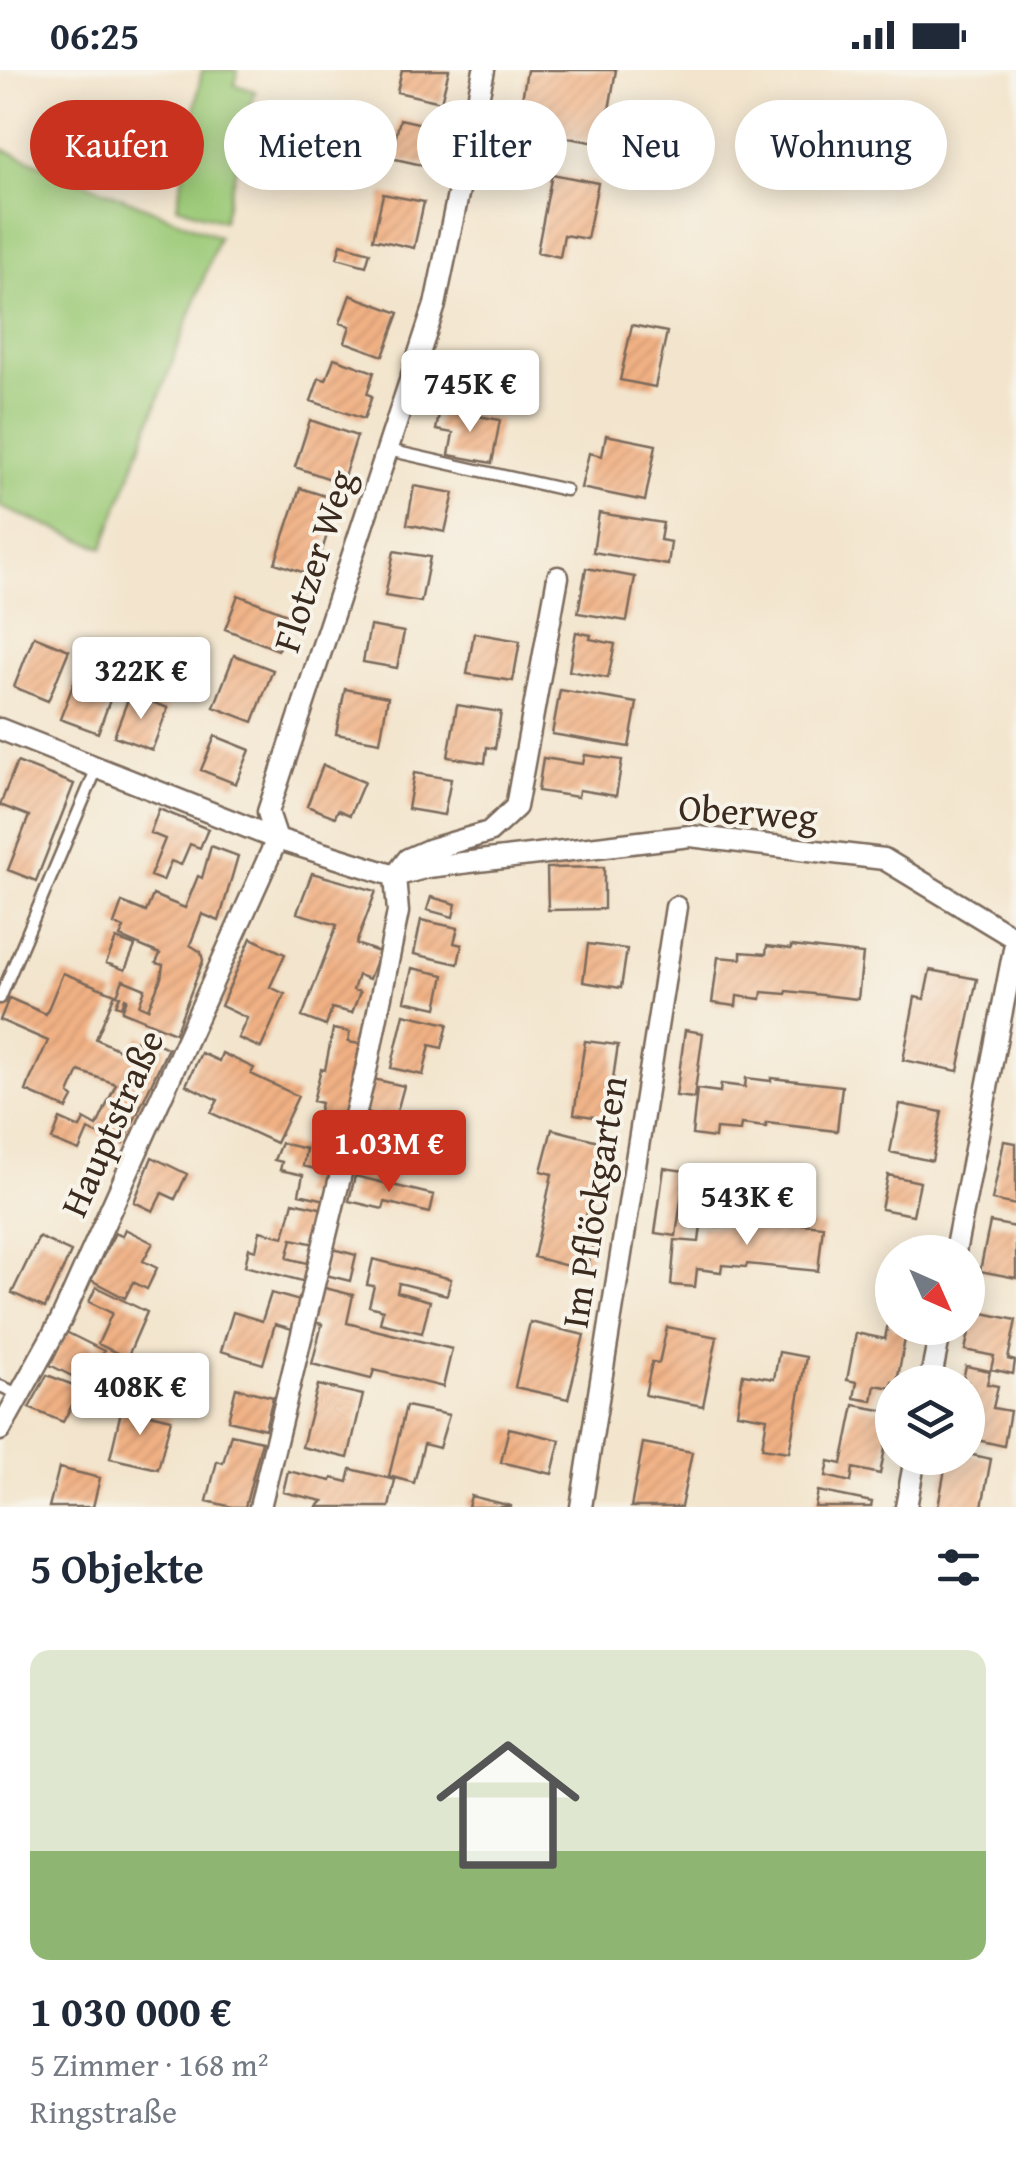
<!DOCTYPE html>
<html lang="de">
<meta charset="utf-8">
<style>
:root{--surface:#fff;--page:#f6f6f7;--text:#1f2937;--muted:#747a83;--line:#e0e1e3;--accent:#c8321e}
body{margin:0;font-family:"Gentium Book Plus",serif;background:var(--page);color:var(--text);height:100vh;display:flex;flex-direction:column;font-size:38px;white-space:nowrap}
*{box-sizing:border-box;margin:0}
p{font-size:32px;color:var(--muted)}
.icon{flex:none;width:55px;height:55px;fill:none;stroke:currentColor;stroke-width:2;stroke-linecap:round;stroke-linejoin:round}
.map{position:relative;height:1437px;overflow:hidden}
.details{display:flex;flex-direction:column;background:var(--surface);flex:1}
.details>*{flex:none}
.hud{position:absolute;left:30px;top:30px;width:958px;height:90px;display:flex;gap:20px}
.needle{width:65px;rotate:135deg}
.controls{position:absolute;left:875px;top:1165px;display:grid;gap:20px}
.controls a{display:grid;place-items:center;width:110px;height:110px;border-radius:50%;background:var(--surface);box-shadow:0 5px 25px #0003;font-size:50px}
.price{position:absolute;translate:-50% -85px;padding:0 22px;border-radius:10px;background:#fff;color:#222;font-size:32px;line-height:65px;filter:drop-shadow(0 2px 5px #0008)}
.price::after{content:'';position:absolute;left:50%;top:60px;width:30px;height:22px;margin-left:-15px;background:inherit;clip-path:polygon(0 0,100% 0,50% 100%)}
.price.selected{background:var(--accent);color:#fff}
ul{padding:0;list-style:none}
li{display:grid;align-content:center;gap:20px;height:530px;padding:0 30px}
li+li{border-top:2px solid var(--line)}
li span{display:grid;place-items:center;height:310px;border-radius:20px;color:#555}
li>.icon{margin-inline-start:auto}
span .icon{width:180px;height:180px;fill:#fffc;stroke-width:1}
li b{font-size:42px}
h2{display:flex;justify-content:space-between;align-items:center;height:120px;padding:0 30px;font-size:42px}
.chip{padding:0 35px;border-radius:45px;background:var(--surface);box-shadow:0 5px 25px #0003;font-size:35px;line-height:90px}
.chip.selected{background:var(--accent);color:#fff}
.status{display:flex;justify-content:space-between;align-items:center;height:70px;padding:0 50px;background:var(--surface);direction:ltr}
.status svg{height:28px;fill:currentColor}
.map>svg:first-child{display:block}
.grass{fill:#9cca78;stroke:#6c7a4b;stroke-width:2.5}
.building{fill:url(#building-hatch)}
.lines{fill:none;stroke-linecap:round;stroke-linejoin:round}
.lane-casing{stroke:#7b6b5b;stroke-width:15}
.street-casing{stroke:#7b6b5b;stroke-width:25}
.lane{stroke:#fff;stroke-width:10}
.street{stroke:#fff;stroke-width:20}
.labels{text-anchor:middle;stroke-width:8;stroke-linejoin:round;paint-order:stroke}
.street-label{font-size:38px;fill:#3b2a1e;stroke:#f7f3e8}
</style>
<div class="status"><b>06:25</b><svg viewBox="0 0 49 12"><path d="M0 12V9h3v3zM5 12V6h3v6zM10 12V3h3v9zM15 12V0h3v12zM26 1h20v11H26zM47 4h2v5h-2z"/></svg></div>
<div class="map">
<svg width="1016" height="1437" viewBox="0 0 1016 1437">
<defs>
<pattern id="building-hatch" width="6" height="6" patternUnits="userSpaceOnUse" patternTransform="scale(2.5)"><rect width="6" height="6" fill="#f1b184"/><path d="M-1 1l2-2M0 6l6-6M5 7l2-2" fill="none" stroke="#d09872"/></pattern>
</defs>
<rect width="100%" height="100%" fill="#f7f3e8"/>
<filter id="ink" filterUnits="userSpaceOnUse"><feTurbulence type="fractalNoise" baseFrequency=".01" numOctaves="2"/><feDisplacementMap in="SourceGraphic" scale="20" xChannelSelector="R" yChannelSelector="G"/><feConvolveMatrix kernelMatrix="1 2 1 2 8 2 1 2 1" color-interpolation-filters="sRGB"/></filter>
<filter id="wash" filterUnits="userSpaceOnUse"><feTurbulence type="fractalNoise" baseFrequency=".0048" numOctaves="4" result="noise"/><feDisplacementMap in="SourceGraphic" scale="40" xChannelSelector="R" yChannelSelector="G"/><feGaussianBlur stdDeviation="2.25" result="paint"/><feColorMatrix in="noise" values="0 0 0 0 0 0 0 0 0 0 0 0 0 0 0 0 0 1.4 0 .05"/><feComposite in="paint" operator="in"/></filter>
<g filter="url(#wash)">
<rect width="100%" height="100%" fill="#f3e5cd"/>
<!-- grass -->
<path class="grass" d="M202 0H238L235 15 255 21 223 151 177 136Z
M0 78 219 167 103 478 0 437Z"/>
<g id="blocks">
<!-- building -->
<path class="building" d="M402 0H449L441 32 397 22Z
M527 0H616L603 74 517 59Z
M400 49 440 58 431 97 391 88Z
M340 67 370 74 363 105 333 98Z
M552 104 598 113 587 169 564 165 560 187 537 182Z
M383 124 424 132 414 178 373 169Z
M341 174 370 182 366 196 337 188Z
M350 225 399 243 383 286 345 272 350 256 340 253Z
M632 255 667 262 655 317 620 310Z
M488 285 526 292 518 333 480 325Z
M334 288 374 302 367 324 372 326 364 349 311 331 319 308 326 310Z
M440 339 500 350 492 393 449 385 453 363 436 360Z
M310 350 357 366 342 413 295 397Z
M606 365 656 375 645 431 581 418 589 383 602 386Z
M414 416 454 423 445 462 407 454Z
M300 418 338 430 314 506 275 493Z
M599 443 663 453 660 470 671 472 668 495 593 482Z
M394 481 430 487 421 532 385 526Z
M586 498 635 507 627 551 578 543Z
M238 525 292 546 278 580 225 559Z
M370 556 404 562 397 598 363 592Z
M576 562 591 565 590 569 615 574 608 608 569 601Z
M474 563 520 571 513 611 467 604Z
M34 566 69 580 48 631 14 617Z
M149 582 177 591 167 619 140 609Z
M234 585 273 600 253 652 214 637Z
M81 594 118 608 98 663 60 649Z
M345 619 388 627 380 672 336 664Z
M560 620 637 633 629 677 552 664Z
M130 624 168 638 152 680 114 666Z
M457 635 501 642 495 679 487 677 485 693 448 687Z
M215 666 250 680 236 714 201 700Z
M585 685 622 690 616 726 579 720 578 727 538 721 543 688 583 694Z
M17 692 74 714 36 811 8 800 29 746 0 735Z
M323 695 364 712 350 745 338 740 335 747 307 736Z
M414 703 451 709 444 745 408 739Z
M159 739 208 759 200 778 190 774 181 795 171 791 163 811 150 806 165 769 150 763Z
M211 776 238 786 219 851 202 844 190 875 201 882 203 891 175 963 122 941 127 929 125 928 122 937 116 935 120 926 117 925 123 910 145 919 139 935 148 939 161 908 163 895 156 893 160 884 120 867 124 858 114 854 122 832 146 842 153 825 185 838 198 806 202 808Z
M604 797V839L548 840 547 798Z
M312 803 376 821 356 874 379 882 369 909 358 905 353 920 360 922 352 943 332 938 326 956 302 947 337 855 297 843Z
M431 827 456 834 453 847 427 840Z
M421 850 458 858 454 873 462 875 458 894 414 884Z
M251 868 285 884 270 917 285 924 261 978 238 968 247 948 221 936Z
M116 869 135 876 125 900 106 893Z
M588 874 627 879 621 918 583 912Z
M767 876 791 879V876L863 884 858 929 787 921 786 924 762 922 761 929 737 926 736 936 712 933 718 887 741 889V882L766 884Z
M412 898 444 905 437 938 405 931Z
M930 900 977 909 958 1001 903 990 915 927 924 929Z
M63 903 115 924 96 969 130 985 139 965 168 978 123 1074 88 1060 79 1081 52 1070 60 1049 80 1058 84 1049 97 1056 116 1014 79 1001 69 1024 73 1028 67 1039 26 1021 30 1010 48 971 0 950 9 928 46 944Z
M404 944 448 954 442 978 430 975 423 1005 391 998Z
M333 959 350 962 348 972 360 974 342 1058 316 1052 321 1033 313 1031 321 999 325 1000Z
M685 960 703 963 694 1028 676 1026Z
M585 971 618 975 607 1049 574 1044Z
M201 983 219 991 222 983 254 998 251 1004 298 1026 276 1073 211 1043 218 1030 186 1015Z
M746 1008 771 1011V1008L842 1016 837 1061 766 1053V1057L741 1054 740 1061 716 1059 715 1068 692 1065 697 1019 720 1022 721 1014 745 1017Z
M373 1009 404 1016 395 1049 365 1042Z
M900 1034 942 1042 932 1091 890 1082Z
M365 1059 399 1067 397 1073 412 1077 409 1092 394 1088 391 1100 357 1092Z
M552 1059 606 1073 582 1161 596 1164 586 1201 534 1187 552 1104 541 1101Z
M1004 1071 1016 1073V1135L992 1130Z
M281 1073 306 1079 303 1096 332 1103 326 1130 299 1124 303 1105 280 1100 282 1092 274 1090Z
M152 1087 187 1104 175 1129 162 1123 153 1141 134 1132Z
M664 1098 685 1101 676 1166 655 1163Z
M888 1105 920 1112 913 1145 881 1139Z
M355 1106 434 1125 430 1143 385 1132 383 1139 349 1131Z
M293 1132 324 1139 315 1174 292 1169 287 1188 311 1194 306 1212 245 1196 249 1178 256 1180 260 1161 284 1167Z
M727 1149 751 1152V1149L823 1156 818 1201 747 1194 746 1197 722 1195 721 1202 697 1199 695 1217 671 1215 675 1170 699 1172 701 1155 726 1157Z
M990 1152 1016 1157V1208L980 1201Z
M125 1159 153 1173 143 1191 157 1198 147 1219 133 1212 125 1228 91 1210 115 1163 122 1166Z
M39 1167 71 1182 45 1238 12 1223Z
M329 1178 356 1185 350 1211 322 1204Z
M373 1189 451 1209 447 1225 399 1213 397 1222 430 1231 422 1263 380 1253 383 1240 369 1236 374 1216 367 1215Z
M317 1216 353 1225 347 1253 452 1279 443 1317 374 1300 371 1309 312 1294 322 1254 309 1251Z
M96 1217 147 1242 127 1288 98 1274 112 1243 89 1232Z
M271 1223 300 1231 292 1259 275 1254 263 1294 221 1281 233 1242 262 1251Z
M974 1241 1016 1250 1008 1289 1015 1291 1013 1304 991 1299 994 1286 965 1280Z
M530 1252 584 1265 568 1329 515 1317Z
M888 1253 892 1254V1258H907L897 1312H892V1318L875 1315 872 1331 854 1328 857 1312 847 1310 856 1263 885 1269Z
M667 1257 717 1267 703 1336 645 1325 652 1292 659 1293Z
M66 1262 104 1281 88 1314 50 1295Z
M779 1282 806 1287 789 1382 762 1378 767 1348 737 1343 743 1304 774 1309Z
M966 1296 990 1301 987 1314 998 1316 993 1338 1010 1341 1004 1376 968 1368V1312H958L959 1308 963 1309Z
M47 1305 81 1318 63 1352 29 1338Z
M318 1315 363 1325 348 1388 302 1377Z
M236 1318 273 1327 265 1359 228 1350Z
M854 1335 892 1342 880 1404 853 1398 851 1412 826 1406 829 1391 842 1394Z
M406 1336 449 1345 439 1378 424 1374 414 1413 389 1406Z
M122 1337 171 1349 158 1399 110 1388Z
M509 1358 560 1370 552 1404 501 1392Z
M231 1364 262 1371 245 1437H232L207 1431 217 1391 223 1393Z
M643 1373 692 1382 681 1437H631Z
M968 1384 991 1389 982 1437H938L947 1388H968Z
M59 1398 100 1408 93 1437H49Z
M351 1399 395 1410 389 1437H317L323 1431 283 1422 288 1401 331 1411 332 1408 348 1412Z
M818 1421 872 1432 871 1437H815Z
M471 1426 511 1436V1437H468Z"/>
</g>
</g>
<g filter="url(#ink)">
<use href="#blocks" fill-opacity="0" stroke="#7b6b5b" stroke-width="2.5"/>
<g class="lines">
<!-- lane casing -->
<g class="lane-casing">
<path id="lane" d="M388 380 566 420
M0 928 97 698
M0 1316 21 1325"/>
</g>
<!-- street casing -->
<g class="street-casing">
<path id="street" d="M0 659 277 769 395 806 428 797 690 766 884 789 1016 869 955 1182
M930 1312 941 1258
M0 1360 61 1250 277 769 268 742 435 235 484 0
M260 1437 367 996 398 842 395 806 408 789 431 779 489 762 516 737 558 507
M581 1437 676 837
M906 1437 915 1388"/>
</g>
<!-- lane -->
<use href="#lane" class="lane"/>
<!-- street -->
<use href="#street" class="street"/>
</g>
</g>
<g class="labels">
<!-- street labels -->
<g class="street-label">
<text transform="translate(314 491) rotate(-72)" y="13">Flotzer Weg</text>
<text transform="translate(748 742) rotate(4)" y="13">Oberweg</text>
<text transform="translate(112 1053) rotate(-66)" y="13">Hauptstraße</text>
<text transform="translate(594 1132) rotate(-81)" y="13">Im Pflöckgarten</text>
</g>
</g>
</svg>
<div class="controls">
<a><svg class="needle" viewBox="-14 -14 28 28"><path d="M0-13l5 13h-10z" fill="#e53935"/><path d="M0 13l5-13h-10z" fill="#747a83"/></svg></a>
<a><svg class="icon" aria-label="layers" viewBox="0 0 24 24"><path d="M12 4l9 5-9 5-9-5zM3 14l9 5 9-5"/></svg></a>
</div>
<b class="price" style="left:470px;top:365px">745K €</b>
<b class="price" style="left:141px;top:652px">322K €</b>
<b class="price selected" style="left:389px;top:1125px">1.03M €</b>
<b class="price" style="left:747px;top:1178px">543K €</b>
<b class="price" style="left:140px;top:1368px">408K €</b>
<div class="hud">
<a class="chip selected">Kaufen</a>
<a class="chip">Mieten</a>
<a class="chip">Filter</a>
<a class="chip">Neu</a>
<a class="chip">Wohnung</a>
</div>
</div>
<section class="details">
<h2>5 Objekte<svg class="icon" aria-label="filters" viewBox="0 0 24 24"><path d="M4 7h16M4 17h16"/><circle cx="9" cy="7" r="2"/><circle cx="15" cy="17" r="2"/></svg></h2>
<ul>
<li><span style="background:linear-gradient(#dfe7d0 65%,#8fb573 0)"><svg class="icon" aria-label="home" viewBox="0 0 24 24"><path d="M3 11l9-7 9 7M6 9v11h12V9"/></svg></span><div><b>1 030 000 €</b><p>5 Zimmer · 168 m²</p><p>Ringstraße</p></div></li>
</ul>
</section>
